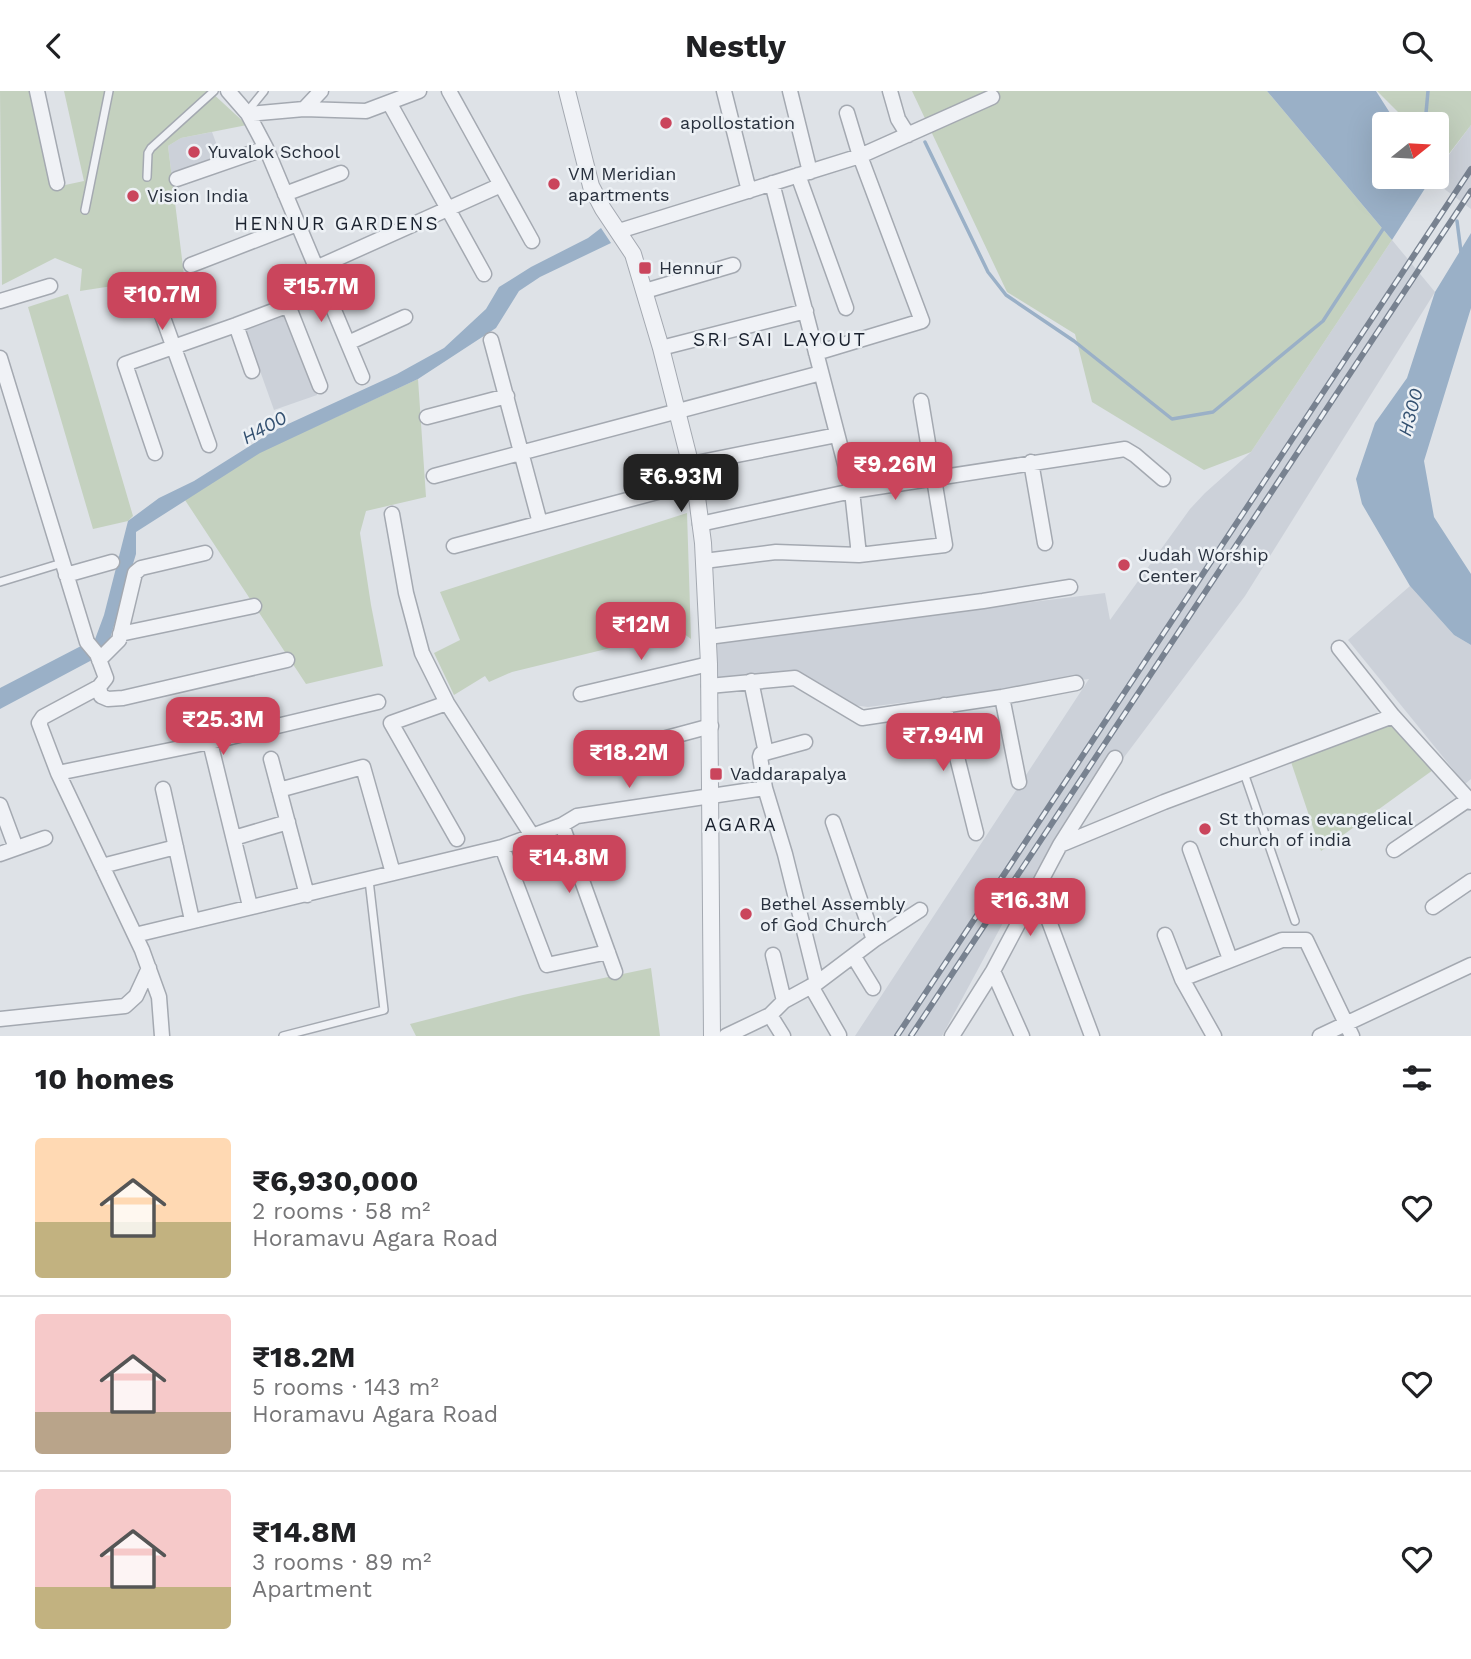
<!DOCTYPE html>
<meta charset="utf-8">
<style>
:root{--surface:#fff;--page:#f6f6f6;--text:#202124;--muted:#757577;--line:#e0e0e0;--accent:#ca455c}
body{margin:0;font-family:"Work Sans",sans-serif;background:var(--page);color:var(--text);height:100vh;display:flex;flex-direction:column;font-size:26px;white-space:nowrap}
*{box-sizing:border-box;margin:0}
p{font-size:23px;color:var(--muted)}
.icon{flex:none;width:38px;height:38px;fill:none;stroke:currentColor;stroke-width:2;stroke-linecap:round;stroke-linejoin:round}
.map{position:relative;height:945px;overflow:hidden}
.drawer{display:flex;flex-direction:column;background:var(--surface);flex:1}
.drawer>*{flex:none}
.needle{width:46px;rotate:72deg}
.tools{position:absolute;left:1372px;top:21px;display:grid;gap:14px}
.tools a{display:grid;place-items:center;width:77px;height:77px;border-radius:7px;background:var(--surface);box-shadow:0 7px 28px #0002;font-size:35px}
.price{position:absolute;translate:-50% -60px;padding:0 16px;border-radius:14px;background:var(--accent);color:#fff;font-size:23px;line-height:46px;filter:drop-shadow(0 2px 4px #0008)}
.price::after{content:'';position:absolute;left:50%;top:42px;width:21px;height:16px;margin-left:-10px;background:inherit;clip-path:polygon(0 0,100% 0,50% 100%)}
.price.selected{background:#222;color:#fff}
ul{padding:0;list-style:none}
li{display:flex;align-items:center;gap:21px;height:175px;padding:0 35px}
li+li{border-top:2px solid var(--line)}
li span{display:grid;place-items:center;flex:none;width:196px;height:140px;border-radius:7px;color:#555}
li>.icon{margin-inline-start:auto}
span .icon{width:84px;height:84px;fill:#fffc;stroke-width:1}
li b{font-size:30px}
h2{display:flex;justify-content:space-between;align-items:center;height:84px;padding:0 35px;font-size:30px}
header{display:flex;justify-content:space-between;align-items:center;height:91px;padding:0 35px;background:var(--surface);font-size:32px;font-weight:700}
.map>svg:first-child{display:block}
.built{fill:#ccd1d9}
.green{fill:#c4d1bf}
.water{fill:#9ab0c7}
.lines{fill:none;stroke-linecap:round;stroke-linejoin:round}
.stream{stroke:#9ab0c7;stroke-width:3.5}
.service-casing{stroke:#a4a9b1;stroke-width:10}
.minor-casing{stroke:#a4a9b1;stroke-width:17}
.tertiary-casing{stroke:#a4a9b1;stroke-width:18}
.service{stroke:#f0f2f6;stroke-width:7}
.minor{stroke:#f0f2f6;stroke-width:14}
.tertiary{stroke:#f0f2f6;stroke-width:16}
.rail-casing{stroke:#788290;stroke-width:6}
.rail{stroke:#edf1f5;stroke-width:3.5;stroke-dasharray:10;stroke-linecap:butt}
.poi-dot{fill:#ca455c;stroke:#edf1f5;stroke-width:2.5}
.labels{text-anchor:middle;stroke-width:5;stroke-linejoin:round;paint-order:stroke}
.poi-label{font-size:18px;fill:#28303d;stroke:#edf1f5;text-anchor:start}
.neighbourhood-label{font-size:19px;letter-spacing:2px;fill:#1a212e;stroke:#edf1f5}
.water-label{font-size:19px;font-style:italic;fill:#335070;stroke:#edf1f5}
</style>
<header><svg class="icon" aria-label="back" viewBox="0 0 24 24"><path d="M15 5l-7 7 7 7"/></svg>Nestly<svg class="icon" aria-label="search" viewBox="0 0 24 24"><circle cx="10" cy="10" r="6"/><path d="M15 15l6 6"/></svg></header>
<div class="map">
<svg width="1471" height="945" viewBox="0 0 1471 945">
<rect width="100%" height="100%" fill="#dee2e7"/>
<!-- built -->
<path class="built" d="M1471 34V118L1431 88 1437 86V80Z
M212 41 222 68 172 87 168 55 181 47Z
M1392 149 1435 201 1245 505 1011 817 942 945H855L1089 588 868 616 853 614 792 581 718 591 716 550 1105 502 1110 529 1190 418 1205 402 1251 361Z
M287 220 317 304 274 319 244 235Z
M1410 495 1454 544 1471 554V688L1465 693 1348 549Z"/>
<!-- green -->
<path class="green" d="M0 0H29L51 97 84 90 64 0H210L247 34 181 47 168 55 184 184 80 200 82 178 55 167 2 194Z
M912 0H1267L1392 149 1251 361 1204 379 1092 311 1075 243 1007 201Z
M1377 0H1471V34L1445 68 1437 60V33H1410Z
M68 203 133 425 128 430 93 438 28 216Z
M418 288 426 406 366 420 360 442 371 514 383 575 306 593 185 409 260 361Z
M687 422 691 548 680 540 512 581 489 591 485 585 454 604 434 562 460 549 440 501Z
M1390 632 1433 679 1321 760 1290 668Z
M651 877 660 945H416L410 933 523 904Z"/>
<!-- water -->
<path class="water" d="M1267 0H1376L1397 33H1384V86H1430L1431 88 1392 149Z
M601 137 611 152 540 186 519 200 496 237 418 288 260 362 136 441V463L109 551 104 559 94 551 104 524 128 430 159 407 194 390 275 339 397 283 444 257 486 218 499 196 531 176 588 147Z
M1471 142V217L1424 370 1434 426 1471 483V554L1454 544 1410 495 1362 413 1356 388 1375 332 1407 287 1435 201Z
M81 555 92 569 0 618V597Z"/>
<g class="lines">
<!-- stream -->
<path class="stream" d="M1425 33 1428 0
M925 51 988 181 1006 204 1074 250 1172 328 1213 321 1323 230 1385 135
M1457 130 1461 161"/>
<!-- service casing -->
<g class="service-casing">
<path id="service" d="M247 21 264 0
M147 86 148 62 151 57 214 0
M85 119 109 0
M0 491 62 472
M1244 682 1295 830
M283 945 384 919 369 789"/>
</g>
<!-- minor casing -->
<g class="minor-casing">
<path id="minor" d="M37 0 57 92
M228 0 248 23 266 57 362 286
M449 0 532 150
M724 0 749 100
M790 0 810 81
M890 0 898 28 908 44
M390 13 484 183
M304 18 321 0
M248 23 304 18 366 20 419 0
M798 84 846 217
M177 88 266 57
M772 92 852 400 859 464
M285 103 341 82
M619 140 860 65 992 6
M191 174 297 133
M316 177 501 94
M645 200 733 174
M0 210 50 195
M157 210 209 354
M288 214 320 295
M236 234 252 280
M491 249 540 432
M348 252 405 226
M661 257 806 220
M816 262 922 230 860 65 847 22
M0 267 87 551 97 563 106 587 99 596 43 626 39 632 58 682 142 859 159 906 162 945
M427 326 507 305
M155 362 125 273 236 234 326 200
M1031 371 1045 452
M691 373 837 344
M434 385 821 282
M392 423 406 502 422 562 447 612 533 746
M700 433 852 400 1125 358 1135 364 1163 388
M454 455 695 391
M704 470 776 461 859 464 945 454 921 310
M66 484 112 471
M120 543 254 515
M708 546 983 510 1070 496
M1339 557 1393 625 1471 711
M99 569 119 549 135 482 141 477 205 462
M751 590 766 662
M709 595 795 587 862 627 1002 606 1076 592
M99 596 101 605 108 608 123 607 287 569
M581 603 709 573
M1002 606 1019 691
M447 612 391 632 457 748
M944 614 976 742
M210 651 250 815
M805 651 761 663 760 666 765 697 785 763 817 892
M592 667 711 635
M271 668 307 804
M58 682 210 651 378 611
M163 698 192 829
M279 699 363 676 393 782
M0 714 16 757
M833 731 874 849
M562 734 615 881
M234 747 288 731
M1060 754 1164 711 1393 625
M502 756 547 874 608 861
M1190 758 1230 868
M1394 759 1469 708
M0 763 45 747
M102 775 176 756
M1037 798 1092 945
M1433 816 1471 790
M135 844 502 756 562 734 577 725 765 697
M1165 844 1182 888 1214 945
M773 864 784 910
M854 866 873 897
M993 880 1022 945
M1182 888 1282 849H1306L1352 945
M811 895 839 944
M770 924 783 945
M0 928 125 915 136 905 149 877
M726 945 770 924 784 910 817 892 874 849 920 819
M952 945 993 880 1060 754 1115 667
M1320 945 1471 874"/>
</g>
<!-- tertiary casing -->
<g class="tertiary-casing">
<path id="tertiary" d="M567 0 591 95 603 118 633 163 661 257 695 391 703 452 709 573 712 945"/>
</g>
<!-- service -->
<use href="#service" class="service"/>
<!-- minor -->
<use href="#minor" class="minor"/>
<!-- tertiary -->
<use href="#tertiary" class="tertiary"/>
<!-- rail casing -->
<g class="rail-casing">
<path id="rail" d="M897 945 1471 78
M911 945 1471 100"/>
</g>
<!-- rail -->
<use href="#rail" class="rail"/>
</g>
<!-- markers -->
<g class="poi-dot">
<circle cx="666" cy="32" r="7"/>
<circle cx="194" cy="61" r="7"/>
<circle cx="554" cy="93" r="7"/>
<circle cx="133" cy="105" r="7"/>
<rect x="638" y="170" width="14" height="14" rx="3.5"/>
<circle cx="1124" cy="474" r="7"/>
<rect x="709" y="676" width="14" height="14" rx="3.5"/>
<circle cx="1205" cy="738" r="7"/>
<circle cx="746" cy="823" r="7"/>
</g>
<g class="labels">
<!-- poi labels -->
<g class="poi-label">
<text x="680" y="38">apollostation</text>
<text x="208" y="67">Yuvalok School</text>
<text x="568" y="89">VM Meridian<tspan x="568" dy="21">apartments</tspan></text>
<text x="147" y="111">Vision India</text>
<text x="659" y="183">Hennur</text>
<text x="1138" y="470">Judah Worship<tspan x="1138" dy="21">Center</tspan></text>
<text x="730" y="689">Vaddarapalya</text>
<text x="1219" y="734">St thomas evangelical<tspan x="1219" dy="21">church of india</tspan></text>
<text x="760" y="819">Bethel Assembly<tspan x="760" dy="21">of God Church</tspan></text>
</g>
<!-- neighbourhood labels -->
<g class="neighbourhood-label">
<text x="337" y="139">HENNUR GARDENS</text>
<text x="780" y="255">SRI SAI LAYOUT</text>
<text x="741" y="740">AGARA</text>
</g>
<!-- water labels -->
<g class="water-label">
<text transform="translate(1410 321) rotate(-75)" y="7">H300</text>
<text transform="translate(264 336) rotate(-29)" y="7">H400</text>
</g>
</g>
</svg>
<div class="tools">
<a><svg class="needle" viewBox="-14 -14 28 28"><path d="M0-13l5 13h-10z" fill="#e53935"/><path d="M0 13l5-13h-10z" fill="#757577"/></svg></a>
</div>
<b class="price" style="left:321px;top:233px">₹15.7M</b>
<b class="price" style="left:162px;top:241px">₹10.7M</b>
<b class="price" style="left:895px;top:411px">₹9.26M</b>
<b class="price selected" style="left:681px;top:423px">₹6.93M</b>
<b class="price" style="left:641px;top:571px">₹12M</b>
<b class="price" style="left:223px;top:666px">₹25.3M</b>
<b class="price" style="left:943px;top:682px">₹7.94M</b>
<b class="price" style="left:629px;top:699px">₹18.2M</b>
<b class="price" style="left:569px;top:804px">₹14.8M</b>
<b class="price" style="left:1030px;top:847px">₹16.3M</b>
</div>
<section class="drawer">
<h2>10 homes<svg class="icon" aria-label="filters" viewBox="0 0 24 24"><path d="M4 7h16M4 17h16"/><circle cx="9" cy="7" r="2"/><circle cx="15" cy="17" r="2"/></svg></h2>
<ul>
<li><span style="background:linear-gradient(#ffd9b3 60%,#c2b280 0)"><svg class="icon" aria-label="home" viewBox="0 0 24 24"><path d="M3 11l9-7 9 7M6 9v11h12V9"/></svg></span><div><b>₹6,930,000</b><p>2 rooms · 58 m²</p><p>Horamavu Agara Road</p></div><svg class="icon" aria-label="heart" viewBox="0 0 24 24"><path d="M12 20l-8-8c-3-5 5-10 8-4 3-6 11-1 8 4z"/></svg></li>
<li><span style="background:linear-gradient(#f6c9c9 70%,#b9a48a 0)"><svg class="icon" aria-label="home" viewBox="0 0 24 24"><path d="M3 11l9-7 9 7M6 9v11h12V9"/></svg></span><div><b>₹18.2M</b><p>5 rooms · 143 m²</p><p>Horamavu Agara Road</p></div><svg class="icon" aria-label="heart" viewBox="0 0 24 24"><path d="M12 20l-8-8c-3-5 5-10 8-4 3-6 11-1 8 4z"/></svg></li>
<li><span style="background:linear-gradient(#f6c9c9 70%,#c2b280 0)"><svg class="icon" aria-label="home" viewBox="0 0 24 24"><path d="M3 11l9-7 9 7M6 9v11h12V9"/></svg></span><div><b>₹14.8M</b><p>3 rooms · 89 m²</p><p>Apartment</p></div><svg class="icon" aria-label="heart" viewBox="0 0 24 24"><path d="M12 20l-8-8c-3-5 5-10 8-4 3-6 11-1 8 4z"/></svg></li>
</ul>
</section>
